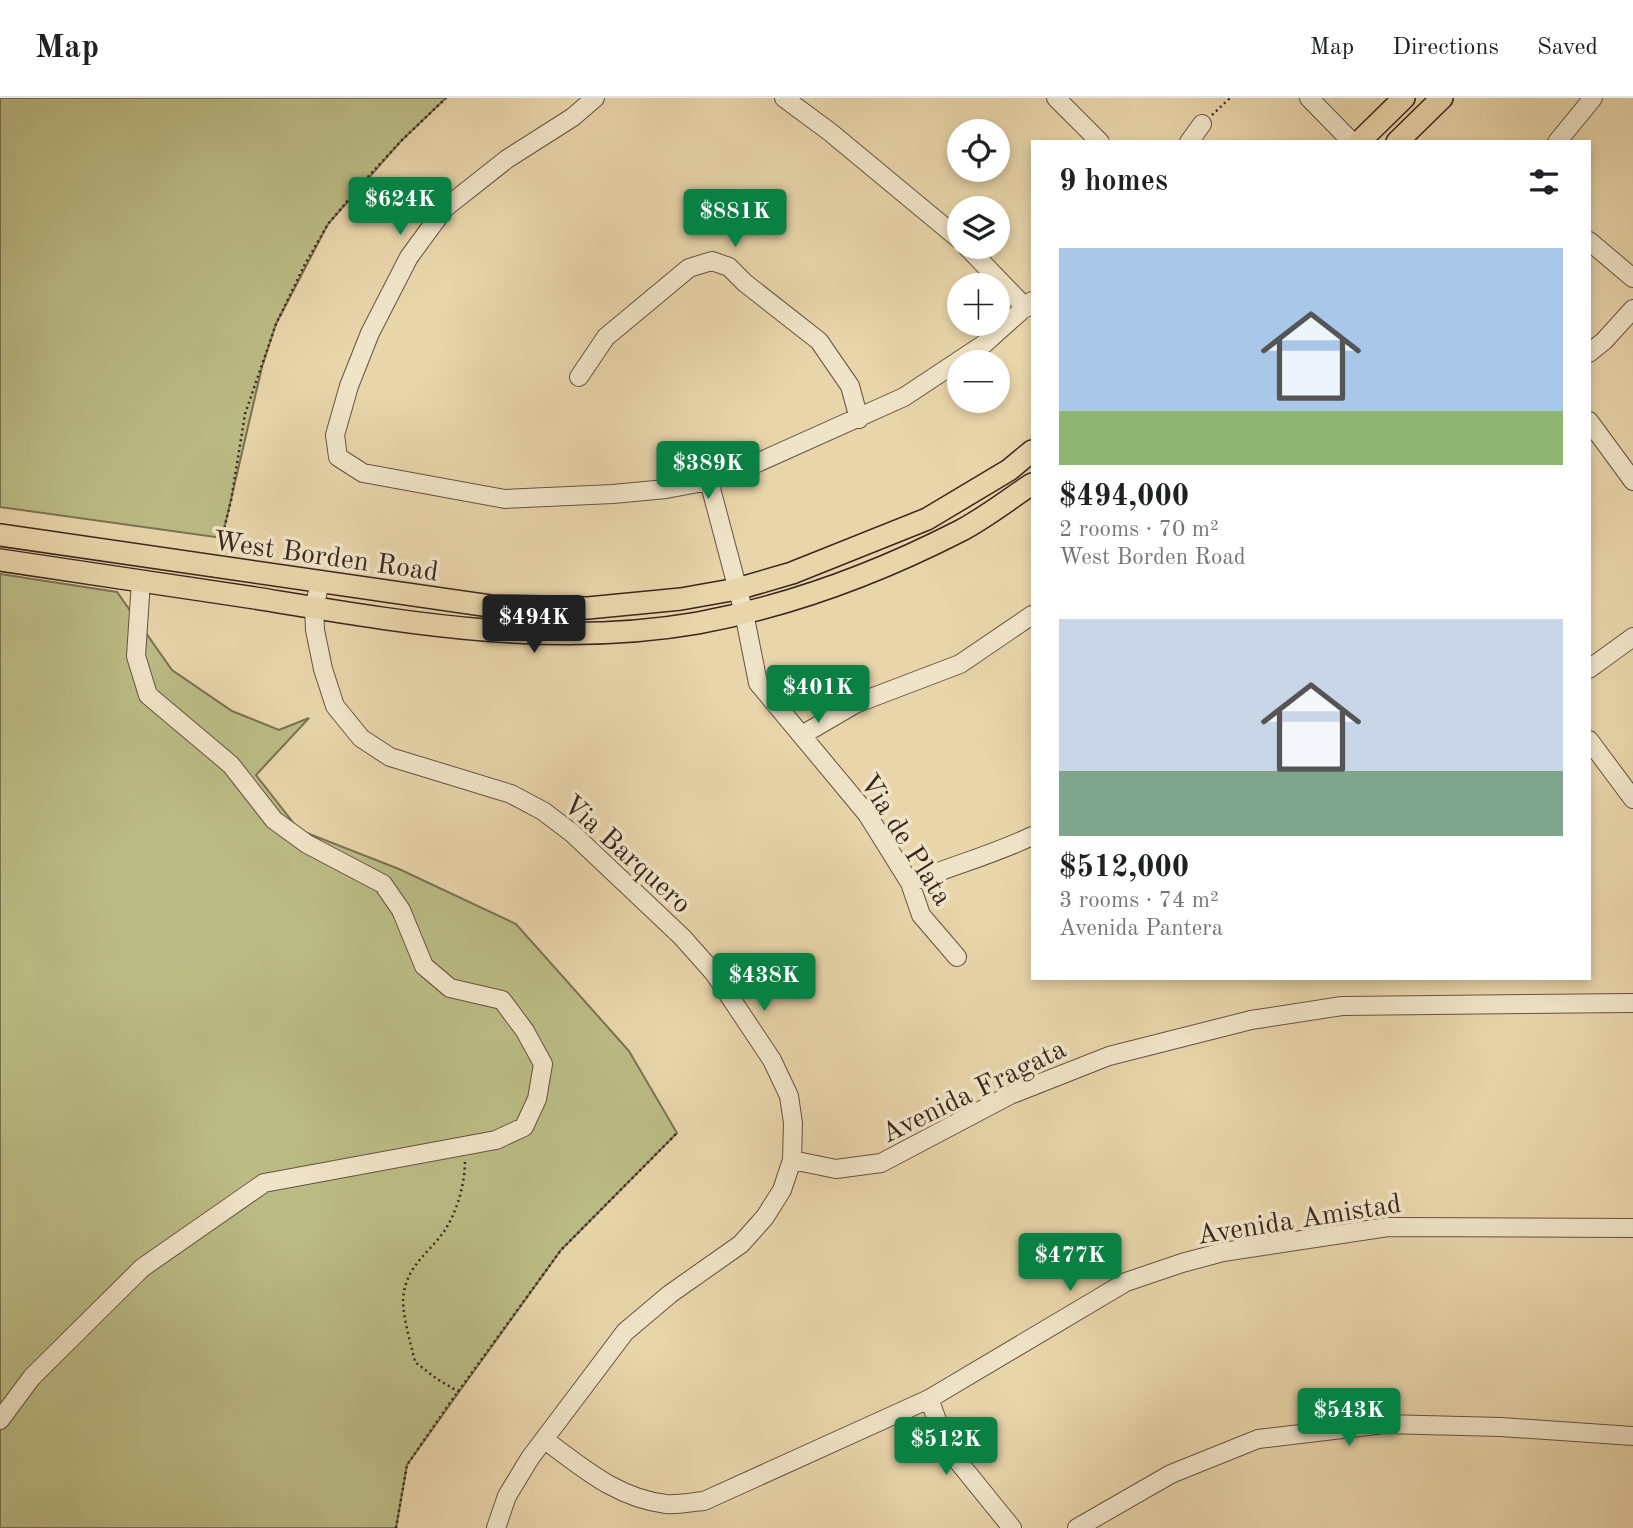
<!DOCTYPE html>
<meta charset="utf-8">
<style>
:root{--surface:#fff;--page:#f6f6f6;--text:#202124;--muted:#757577;--line:#e0e0e0;--accent:#0b8043}
body{margin:0;font-family:"Old Standard TT",serif;background:var(--page);color:var(--text);height:100vh;display:flex;flex-direction:column;font-size:26px;white-space:nowrap}
*{box-sizing:border-box;margin:0}
p{font-size:23px;color:var(--muted)}
.icon{flex:none;width:38px;height:38px;fill:none;stroke:currentColor;stroke-width:2;stroke-linecap:round;stroke-linejoin:round}
.map{position:relative;flex:1;overflow:hidden}
.details{position:absolute;left:1031px;top:42px;width:560px;height:840px;display:flex;flex-direction:column;background:var(--surface);border-radius:0px;box-shadow:0 4px 10px #0003}
.details>*{flex:none}
.fabs{position:absolute;left:947px;top:21px;display:grid;gap:14px}
.fabs a{display:grid;place-items:center;width:63px;height:63px;border-radius:50%;background:var(--surface);box-shadow:0 4px 10px #0003;font-size:35px}
.price{position:absolute;translate:-50% -60px;padding:0 16px;border-radius:7px;background:var(--accent);color:#fff;font-size:23px;line-height:46px;filter:drop-shadow(0 2px 4px #0008)}
.price::after{content:'';position:absolute;left:50%;top:42px;width:21px;height:16px;margin-left:-10px;background:inherit;clip-path:polygon(0 0,100% 0,50% 100%)}
.price.active{background:#222;color:#fff}
ul{padding:0;list-style:none}
li{display:grid;align-content:center;gap:14px;height:371px;padding:0 28px}
li span{display:grid;place-items:center;height:217px;border-radius:0px;color:#555}
li>.icon{margin-inline-start:auto}
span .icon{width:126px;height:126px;fill:#fffc;stroke-width:1}
li b{font-size:30px}
h2{display:flex;justify-content:space-between;align-items:center;height:84px;padding:0 28px;font-size:30px}
header{display:flex;align-items:center;gap:42px;box-sizing:border-box;height:98px;padding:0 35px;background:var(--surface);border-bottom:2px solid var(--line)}
header strong{font-size:33px}
nav{display:flex;gap:38px;margin-inline-start:auto;font-size:24px}
.map>svg:first-child{display:block}
.green{fill:#bbbc85;stroke:#7b7152;stroke-width:2}
.lines{fill:none;stroke-linecap:round;stroke-linejoin:round}
.minor-casing{stroke:#665241;stroke-width:20}
.major-casing{stroke:#3b261e;stroke-width:24}
.path{stroke:#3b261e;stroke-width:2.5;stroke-dasharray:2 3.5;stroke-linecap:butt}
.minor{stroke:#f0e4c8;stroke-width:18}
.major{stroke:#e8d5aa;stroke-width:21}
.labels{text-anchor:middle;stroke-width:7;stroke-linejoin:round;paint-order:stroke}
.street-label{font-size:28px;fill:#3b261e;stroke:#f0e4c8}
</style>
<header>
<strong>Map</strong>
<nav><a>Map</a><a>Directions</a><a>Saved</a></nav>
</header>
<div class="map">
<svg width="1633" height="1430" viewBox="0 0 1633 1430">
<rect width="100%" height="100%" fill="#e8d5aa"/>
<filter id="stains"><feTurbulence type="fractalNoise" baseFrequency=".00286" numOctaves="4"/><feColorMatrix values="0 0 0 0 .2 0 0 0 0 .09 0 0 0 0 .02 0 0 0 .5 -.17"/></filter>
<radialGradient id="worn" r=".72"><stop offset=".6" stop-color="#630" stop-opacity="0"/><stop offset="1" stop-color="#630" stop-opacity=".3"/></radialGradient>
<!-- green -->
<path class="green" d="M0 0H446L401 43 328 126 276 226 262 269 222 440 0 409Z
M0 476 117 494 172 572 232 613 279 632 309 620 256 677 299 732 399 771 516 826 629 953 677 1035 561 1152 459 1294 407 1367 396 1430H0Z"/>
<g class="lines">
<!-- minor casing -->
<g class="minor-casing">
<path id="minor" d="M595 0 573 19 507 61 445 110 409 159 370 235 349 288 335 337 338 359 363 375 505 401 613 396 666 391 709 383 748 369 904 299 984 246 1032 203
M784 0 830 34 959 141
M1056 0 1100 44
M1309 0 1352 44
M1189 44 1202 26
M1557 44 1593 0
M1589 143 1633 180
M967 149 1026 210
M1589 255 1604 243 1633 211
M579 279 606 239 689 170 712 163 729 169 745 185 819 243 850 288 859 321
M1589 323 1633 383
M709 383 744 515 758 585 867 716 910 785 921 817 957 859
M320 485 314 510 315 532 323 571 335 608 361 640 390 659 511 696 543 713 572 735 682 839 714 875 772 962 789 998 793 1025 792 1062 782 1092 765 1119 741 1146 670 1196 625 1234 530 1360 507 1398 496 1430
M1589 571 1633 539
M802 637 855 606 960 566 1032 517
M1589 642 1633 701
M910 785C950 768 993 757 1032 738
M792 1062 836 1071 881 1065 1010 997 1109 958 1251 922 1342 908 1633 905
M929 1301 948 1351 1012 1430
M0 1322 32 1279 142 1170 264 1085 496 1042 524 1029 537 1001 543 966 525 933 502 902 450 890 424 868 401 812 383 786 307 746 274 722 231 667 148 597 136 558 141 483
M545 1342C583 1370 617 1400 666 1406 678 1407 692 1404 704 1403L929 1301 1126 1184 1182 1165 1223 1154 1388 1129 1633 1130
M1077 1430 1171 1376 1258 1341 1384 1326 1501 1329 1633 1338"/>
</g>
<!-- major casing -->
<g class="major-casing">
<path id="major" d="M1359 44 1404 0
M1397 44 1442 0
M0 437 490 508 588 510 681 501 737 491 792 475 927 421 1009 372 1032 353
M0 462C85 475 170 487 255 500 402 524 549 551 698 525 789 508 878 475 960 433 985 420 1009 401 1032 386"/>
</g>
<!-- path -->
<path class="path" d="M1212 17 1230 0
M219 451 231 403 245 316 276 226 305 166 328 126 367 80 401 43 446 0
M459 1294 437 1281 415 1264C411 1245 400 1212 404 1194 408 1168 429 1154 443 1135 457 1115 465 1086 465 1062
M396 1430 407 1367 449 1306 561 1152 677 1035"/>
<!-- minor -->
<use href="#minor" class="minor"/>
<!-- major -->
<use href="#major" class="major"/>
</g>
<g class="labels">
<!-- street labels -->
<g class="street-label">
<text transform="translate(326 457) rotate(8)" y="10">West Borden Road</text>
<text transform="translate(907 741) rotate(58)" y="10">Via de Plata</text>
<text transform="translate(628 755) rotate(42)" y="10">Via Barquero</text>
<text transform="translate(973 992) rotate(-26)" y="10">Avenida Fragata</text>
<text transform="translate(1299 1120) rotate(-9)" y="10">Avenida Amistad</text>
</g>
</g>
<rect width="100%" height="100%" filter="url(#stains)"/>
<rect width="100%" height="100%" fill="url(#worn)"/>
</svg>
<div class="fabs">
<a><svg class="icon" aria-label="locate" viewBox="0 0 24 24"><circle cx="12" cy="12" r="6"/><path d="M12 2v4M12 18v4M2 12h4M18 12h4"/></svg></a>
<a><svg class="icon" aria-label="layers" viewBox="0 0 24 24"><path d="M12 4l9 5-9 5-9-5zM3 14l9 5 9-5"/></svg></a>
<a>+</a>
<a>−</a>
</div>
<b class="price" style="left:400px;top:139px">$624K</b>
<b class="price" style="left:735px;top:151px">$881K</b>
<b class="price" style="left:708px;top:403px">$389K</b>
<b class="price active" style="left:534px;top:557px">$494K</b>
<b class="price" style="left:818px;top:627px">$401K</b>
<b class="price" style="left:764px;top:915px">$438K</b>
<b class="price" style="left:1070px;top:1195px">$477K</b>
<b class="price" style="left:1349px;top:1350px">$543K</b>
<b class="price" style="left:946px;top:1379px">$512K</b>
<section class="details">
<h2>9 homes<svg class="icon" aria-label="filters" viewBox="0 0 24 24"><path d="M4 7h16M4 17h16"/><circle cx="9" cy="7" r="2"/><circle cx="15" cy="17" r="2"/></svg></h2>
<ul>
<li><span style="background:linear-gradient(#a9c7e8 75%,#8fb573 0)"><svg class="icon" aria-label="home" viewBox="0 0 24 24"><path d="M3 11l9-7 9 7M6 9v11h12V9"/></svg></span><div><b>$494,000</b><p>2 rooms · 70 m²</p><p>West Borden Road</p></div></li>
<li><span style="background:linear-gradient(#c9d6e8 70%,#7fa58c 0)"><svg class="icon" aria-label="home" viewBox="0 0 24 24"><path d="M3 11l9-7 9 7M6 9v11h12V9"/></svg></span><div><b>$512,000</b><p>3 rooms · 74 m²</p><p>Avenida Pantera</p></div></li>
</ul>
</section>
</div>
